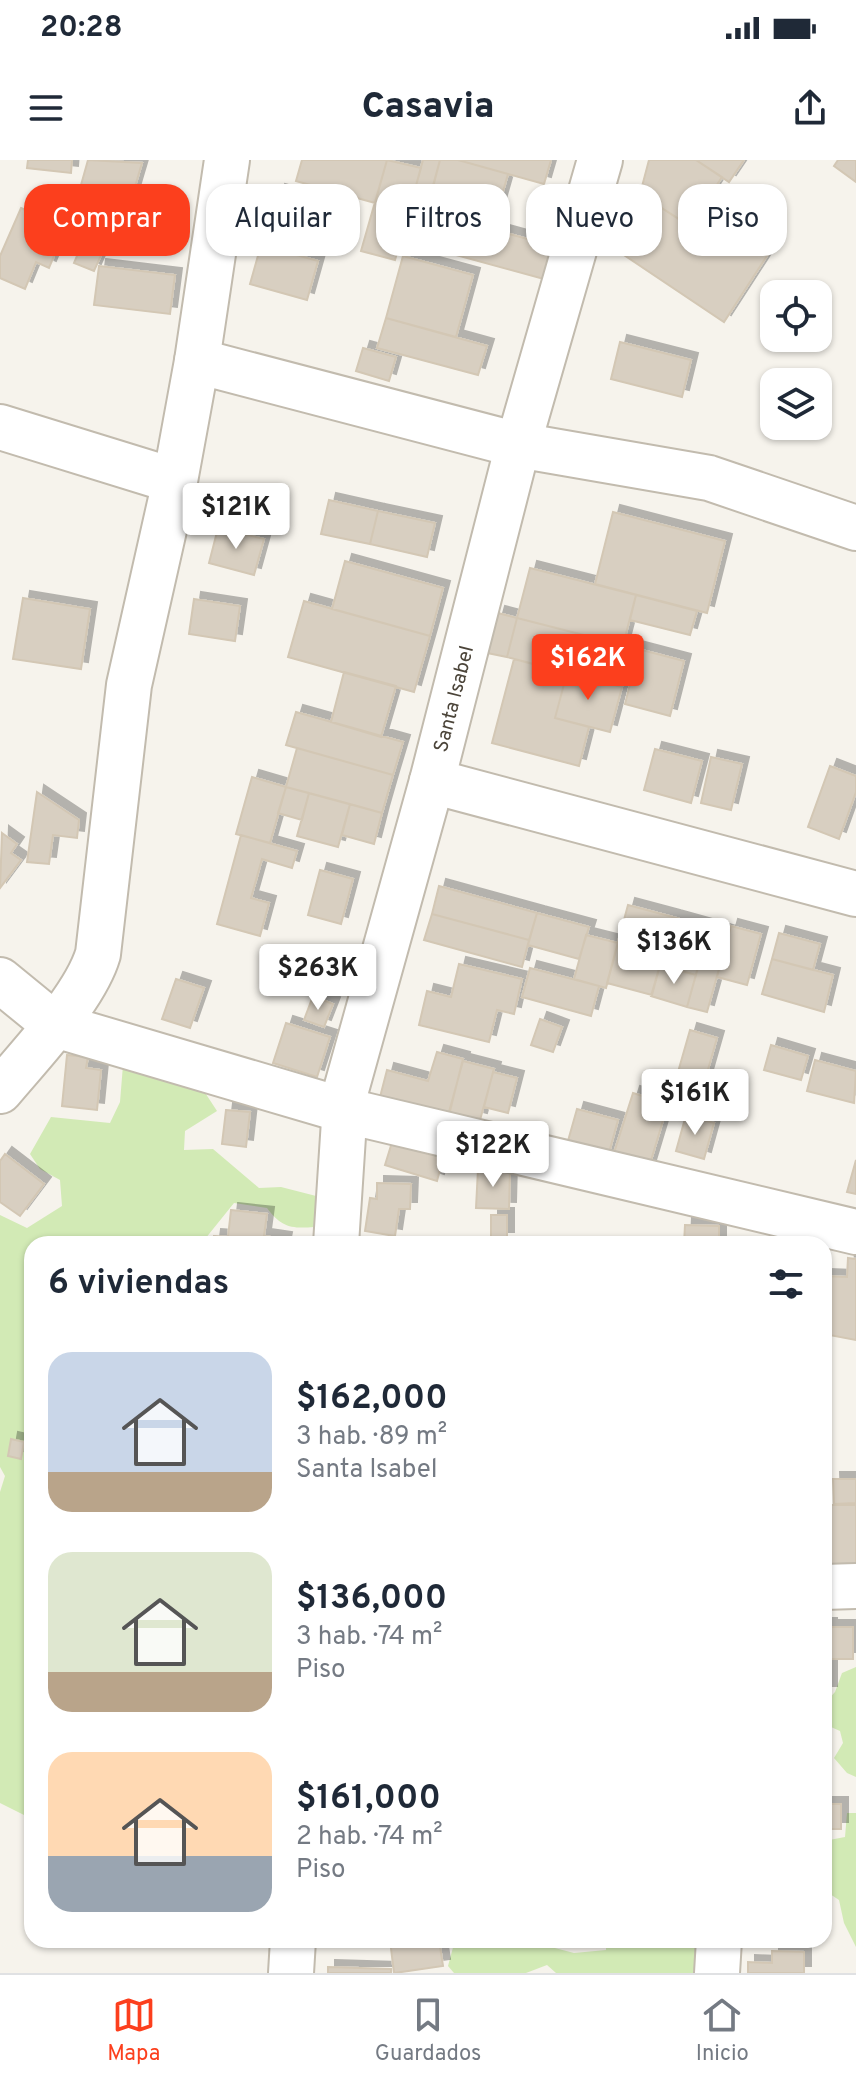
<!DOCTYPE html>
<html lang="es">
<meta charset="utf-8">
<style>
:root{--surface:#fff;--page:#f6f6f7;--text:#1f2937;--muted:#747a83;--line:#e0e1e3;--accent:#fc3f1d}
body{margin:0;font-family:Overpass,sans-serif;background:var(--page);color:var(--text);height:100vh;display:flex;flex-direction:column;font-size:30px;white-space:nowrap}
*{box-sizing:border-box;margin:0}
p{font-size:26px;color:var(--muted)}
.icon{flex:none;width:44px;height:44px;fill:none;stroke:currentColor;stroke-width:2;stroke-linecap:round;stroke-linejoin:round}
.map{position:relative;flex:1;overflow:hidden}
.sheet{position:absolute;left:24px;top:1076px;width:808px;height:712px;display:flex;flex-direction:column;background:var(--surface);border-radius:24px;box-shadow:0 2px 6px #0004}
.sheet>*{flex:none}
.top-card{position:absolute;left:24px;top:24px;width:808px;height:72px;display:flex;gap:16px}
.tools{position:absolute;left:760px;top:120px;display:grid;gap:16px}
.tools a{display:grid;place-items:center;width:72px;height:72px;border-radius:16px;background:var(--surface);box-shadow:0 2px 6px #0004;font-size:40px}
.price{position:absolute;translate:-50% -68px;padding:0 18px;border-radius:8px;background:#fff;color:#222;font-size:26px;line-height:52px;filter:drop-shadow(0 2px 4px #0008)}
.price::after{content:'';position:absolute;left:50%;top:48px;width:24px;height:18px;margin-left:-12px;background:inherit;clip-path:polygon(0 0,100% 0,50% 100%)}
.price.current{background:var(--accent);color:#fff}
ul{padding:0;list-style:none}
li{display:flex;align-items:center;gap:24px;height:200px;padding:0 24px}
li span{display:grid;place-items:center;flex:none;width:224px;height:160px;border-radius:24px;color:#555}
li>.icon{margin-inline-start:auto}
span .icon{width:96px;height:96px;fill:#fffc;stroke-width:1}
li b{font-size:34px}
h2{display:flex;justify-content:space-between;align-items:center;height:96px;padding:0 24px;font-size:34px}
.chip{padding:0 28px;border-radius:24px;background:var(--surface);box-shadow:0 2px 6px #0004;font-size:28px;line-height:72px}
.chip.current{background:var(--accent);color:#fff}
.status{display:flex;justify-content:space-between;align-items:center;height:56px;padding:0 40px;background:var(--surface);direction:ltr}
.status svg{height:22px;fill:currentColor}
header{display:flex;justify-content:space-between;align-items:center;height:104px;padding:0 24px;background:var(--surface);font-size:36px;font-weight:800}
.dock{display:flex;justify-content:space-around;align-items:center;height:112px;border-top:2px solid var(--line);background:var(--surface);font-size:22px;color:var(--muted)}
.dock a{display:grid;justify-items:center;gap:4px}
.dock .current{color:var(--accent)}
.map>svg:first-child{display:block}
.green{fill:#d2eab5}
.building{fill:#d8cfc1;stroke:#d3c7b4;stroke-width:2;filter:url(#shadow)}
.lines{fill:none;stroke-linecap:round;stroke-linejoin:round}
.minor-casing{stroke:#c2bbae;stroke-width:48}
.minor{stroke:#fff;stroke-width:44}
.labels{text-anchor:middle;stroke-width:6;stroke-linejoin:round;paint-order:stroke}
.street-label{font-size:20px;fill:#4b4439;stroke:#fff}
</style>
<div class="status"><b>20:28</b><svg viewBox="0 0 49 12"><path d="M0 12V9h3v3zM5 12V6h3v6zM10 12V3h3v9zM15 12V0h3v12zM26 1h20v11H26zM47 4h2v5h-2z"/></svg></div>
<header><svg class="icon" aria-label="menu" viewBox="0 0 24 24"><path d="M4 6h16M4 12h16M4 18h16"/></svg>Casavia<svg class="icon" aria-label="share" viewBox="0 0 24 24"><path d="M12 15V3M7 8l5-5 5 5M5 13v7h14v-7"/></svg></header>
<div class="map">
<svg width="856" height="1813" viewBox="0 0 856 1813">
<defs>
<filter id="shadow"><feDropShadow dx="7" dy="-7" stdDeviation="0" flood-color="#0004"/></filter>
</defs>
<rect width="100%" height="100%" fill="#f6f3ec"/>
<!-- green -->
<path class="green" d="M123 905 202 928 217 951 185 971 184 990 213 989 259 1028 281 1027 320 1037V1061L314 1067C291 1069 281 1067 267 1048L234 1043 201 1084H32V1659L0 1643V1332L5 1316 0 1307V1055L27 1068 62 1046 60 1020 40 1009 30 994 51 957 110 963 120 942Z
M856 1507V1617L847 1613 834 1598 843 1583 840 1571 824 1564V1544L835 1532 842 1513Z
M847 1653H856V1787L844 1763 839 1740 824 1730V1681L845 1677Z
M455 1780H547L551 1787 574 1793 606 1790V1780H700L693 1813H556L547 1805 526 1813H454L448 1806Z"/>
<!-- building -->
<path class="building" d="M28 0H72L71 13 27 8Z
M88 0 142 3 131 40 81 25Z
M302 0H387L375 43 296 21Z
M387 0 421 8 395 100 361 91Z
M423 0H440L426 51 553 86 544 119 401 80Z
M440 0H458L508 14 498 49 432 31Z
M458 0H551L544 24Z
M649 0H696L722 17 690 66 640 34Z
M696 0H744L729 22Z
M838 0H856V22L834 6Z
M278 31 342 49 331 89 267 71Z
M640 34 723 88 740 63 774 85 724 162 624 95Z
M83 41 118 57 94 111 74 103 85 77 70 70Z
M21 48 66 67 49 108 36 102 25 129 0 118V96Z
M261 85 318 101 307 140 250 124Z
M403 96 473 115 456 177 386 158Z
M99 106 175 115 170 154 94 145Z
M386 158 487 186 478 215 377 188Z
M620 182 691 200 682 237 611 219Z
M363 188 396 197 389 221 356 211Z
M329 340 378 351 370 384 321 374Z
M378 351 435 363 427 397 370 384Z
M613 352 725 381 707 453 595 424Z
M218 368 264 379 254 415 209 403Z
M345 401 443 428 430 476 332 449Z
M530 408 636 435 623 485 517 458Z
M636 435 697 451 690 475 630 460Z
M23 438 90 449 81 509 13 499Z
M194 439 240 446 235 481 189 474Z
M304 441 430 476 414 532 288 497Z
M498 453 517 458 507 497 487 493Z
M517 458 623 485 613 525 507 497Z
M623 485 684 501 670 556 625 544 631 520 616 516Z
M514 499 567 513 555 558 589 567 579 606 492 583Z
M344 512 396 526 381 577 331 562Z
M567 513 622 527 610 572 555 558Z
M296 552 403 582 393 615 286 585Z
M297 588 393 615 382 653 286 627Z
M655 589 702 601 691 643 644 630Z
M711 597 742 604 731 650 701 643Z
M830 606 856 616V632L839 679 808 667Z
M252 617 286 627 270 683 236 674Z
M286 627 309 633 302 660 278 653Z
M37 632 79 660 77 678 53 675 49 704 27 702Z
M309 633 350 644 338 687 297 676Z
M350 644 382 653 374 684 342 675Z
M2 673 17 684 11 693 21 700 0 728Z
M241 675 297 691 292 708 262 699 251 738 269 743 260 776 217 764Z
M320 710 353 719 341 764 308 755Z
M439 726 537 753 529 780 432 754Z
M628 745 673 757 652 835 607 823Z
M537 753 589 767 579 799 528 785Z
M432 754 529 780 522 807 424 780Z
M673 757 709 767 696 815 660 805Z
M731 766 761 774 747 825 717 817Z
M709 767 729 773 707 852 687 847Z
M779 773 820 784 813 810 772 799Z
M586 775 618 783 606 828 574 819Z
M772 799 833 815 824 852 762 834Z
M459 804 522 819 514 854 497 850 489 882 419 865 427 831 451 837Z
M660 805 696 815 687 847 651 836Z
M530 808 599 826 591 856 522 837Z
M176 819 204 828 190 868 162 859Z
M313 836 333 844 324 867 304 860Z
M540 859 562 867 553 892 531 885Z
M286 863 330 877 317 917 273 903Z
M690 870 717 878 705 920 678 912Z
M771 885 808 896 801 920 764 910Z
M437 892 463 899 448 959 379 941 387 910 428 921Z
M67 895 88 897 86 908 101 910 97 950 62 946Z
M815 900 856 911 854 943 807 931Z
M463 901 494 909 480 960 449 952Z
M493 912 517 918 508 953 484 947Z
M633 933 668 944 649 1007 613 996Z
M577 949 618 960 607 1000 566 988Z
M226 950 250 952 246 987 222 984Z
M686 955 714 963 704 999 676 991Z
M393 979 444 994 437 1021 385 1005Z
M5 994 44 1024 20 1056 0 1042V1001Z
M856 1000V1034L847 1032Z
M478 1009 510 1010 509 1049 476 1048Z
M377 1023 411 1024 410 1049H399L395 1076 365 1071 370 1038 377 1039Z
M231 1050 267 1054 264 1076 285 1079 284 1084H213L214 1076 228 1077Z
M491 1055H507V1079H491Z
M685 1065 719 1066V1084H684Z
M848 1098 856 1099V1180L824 1174V1116L847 1117Z
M11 1279 24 1282 21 1299 8 1296Z
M833 1319H856V1343L834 1344Z
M830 1345H856V1404H826V1384H831Z
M824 1465H830V1497H824Z
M830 1467H853V1499H830Z
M824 1501H830V1533H824Z
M824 1644H841V1669H824Z
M390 1780H439L443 1806 394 1813Z
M772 1791 804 1792V1813H748V1802L772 1803Z
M328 1807 391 1809V1813H328Z"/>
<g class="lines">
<!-- minor casing -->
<g class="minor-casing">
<g id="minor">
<path d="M197 201 518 285 709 318 856 368"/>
<path d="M0 267 175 321"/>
<path d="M432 621 856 734"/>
<path d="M0 820 55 865 343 950 856 1072"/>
<path d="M0 931C30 895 85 838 98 794L129 525 175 321 197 201 227 0"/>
<path id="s1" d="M336 1084 346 930 432 621 518 285 600 0"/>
<path d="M824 1427 856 1426"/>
<path d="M291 1813 293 1780"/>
<path d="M717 1813 719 1780"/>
</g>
</g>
<!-- minor -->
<use href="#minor" class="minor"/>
</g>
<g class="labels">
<!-- street labels -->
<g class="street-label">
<text dy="7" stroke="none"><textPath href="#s1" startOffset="560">Santa Isabel</textPath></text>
</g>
</g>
</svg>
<div class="tools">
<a><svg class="icon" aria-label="locate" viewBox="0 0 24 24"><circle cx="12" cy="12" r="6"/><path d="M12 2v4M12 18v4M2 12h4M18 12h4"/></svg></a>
<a><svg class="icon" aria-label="layers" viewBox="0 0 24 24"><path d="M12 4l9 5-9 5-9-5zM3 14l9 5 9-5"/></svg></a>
</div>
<b class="price" style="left:236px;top:391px">$121K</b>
<b class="price current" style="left:588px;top:542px">$162K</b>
<b class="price" style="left:674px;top:826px">$136K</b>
<b class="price" style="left:318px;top:852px">$263K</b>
<b class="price" style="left:695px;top:977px">$161K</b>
<b class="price" style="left:493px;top:1029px">$122K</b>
<div class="top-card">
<a class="chip current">Comprar</a>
<a class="chip">Alquilar</a>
<a class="chip">Filtros</a>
<a class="chip">Nuevo</a>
<a class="chip">Piso</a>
</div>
<section class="sheet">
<h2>6 viviendas<svg class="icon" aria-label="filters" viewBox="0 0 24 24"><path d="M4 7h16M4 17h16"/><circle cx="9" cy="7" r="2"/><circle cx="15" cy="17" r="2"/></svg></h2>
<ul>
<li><span style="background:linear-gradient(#c9d6e8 75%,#b9a48a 0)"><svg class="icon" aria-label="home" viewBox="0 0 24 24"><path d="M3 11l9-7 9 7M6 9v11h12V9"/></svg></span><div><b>$162,000</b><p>3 hab. · 89 m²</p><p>Santa Isabel</p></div></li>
<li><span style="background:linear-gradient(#dfe7d0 75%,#b9a48a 0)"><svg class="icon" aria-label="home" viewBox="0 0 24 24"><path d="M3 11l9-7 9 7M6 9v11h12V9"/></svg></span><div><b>$136,000</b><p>3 hab. · 74 m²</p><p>Piso</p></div></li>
<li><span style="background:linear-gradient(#ffd9b3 65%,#9aa5b1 0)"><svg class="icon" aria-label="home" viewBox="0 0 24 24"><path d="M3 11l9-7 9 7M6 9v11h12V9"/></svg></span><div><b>$161,000</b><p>2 hab. · 74 m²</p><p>Piso</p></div></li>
</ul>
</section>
</div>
<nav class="dock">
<a class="current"><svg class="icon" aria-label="map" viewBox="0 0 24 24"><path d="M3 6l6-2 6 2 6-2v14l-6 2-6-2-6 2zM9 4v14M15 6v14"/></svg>Mapa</a>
<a><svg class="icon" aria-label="saved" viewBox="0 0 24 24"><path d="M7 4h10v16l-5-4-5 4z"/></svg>Guardados</a>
<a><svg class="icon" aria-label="home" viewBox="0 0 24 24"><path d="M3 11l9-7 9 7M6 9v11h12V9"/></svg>Inicio</a>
</nav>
